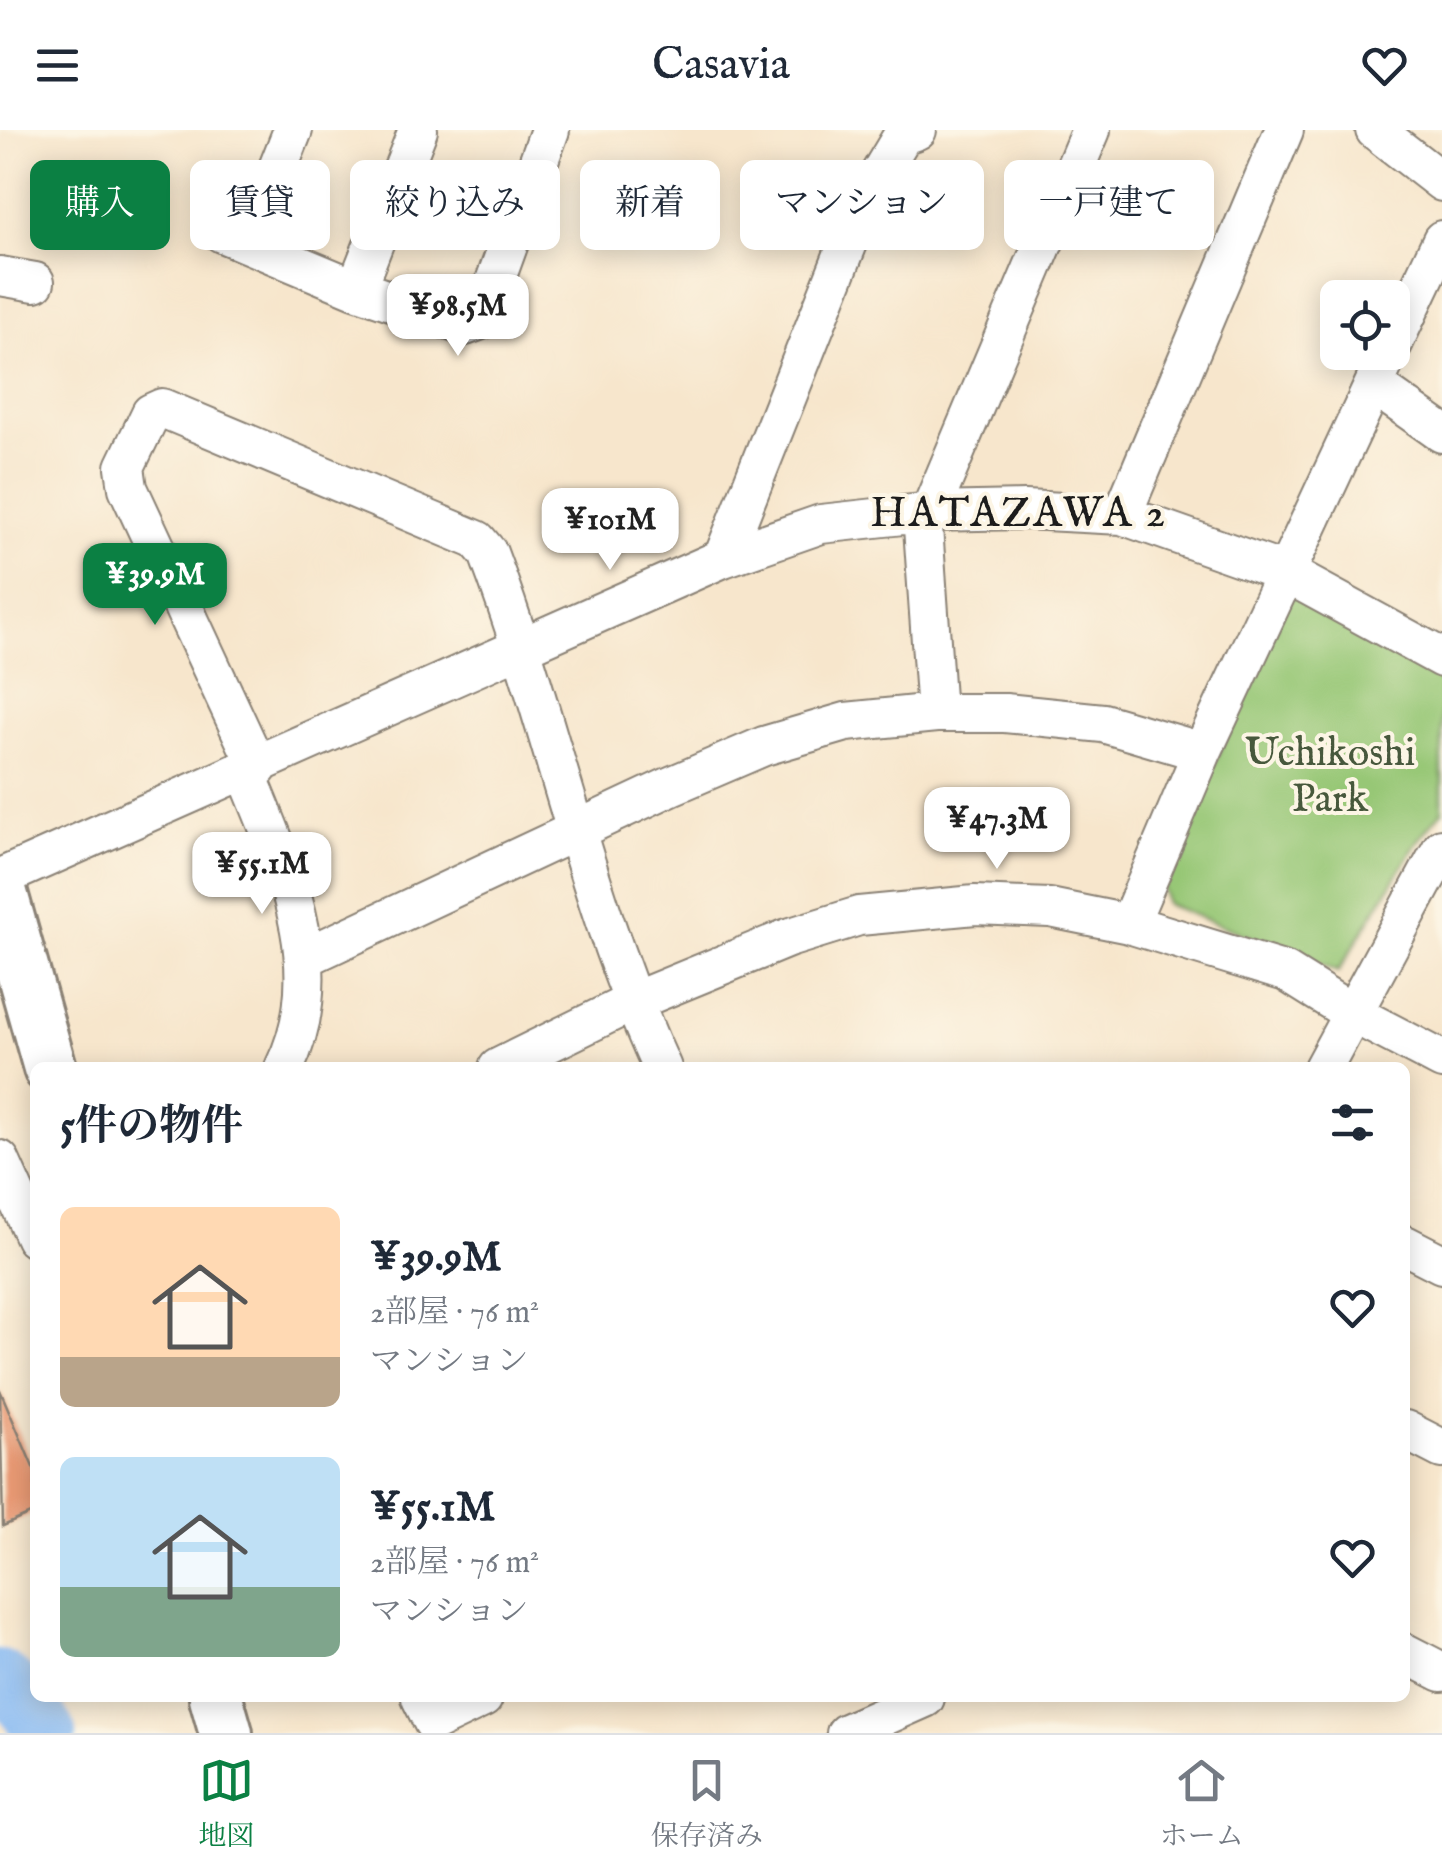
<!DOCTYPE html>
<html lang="ja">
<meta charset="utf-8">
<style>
:root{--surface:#fff;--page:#f2f2f3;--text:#1f2937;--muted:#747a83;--line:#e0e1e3;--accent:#0b8043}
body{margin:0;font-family:"IM FELL English","Noto Serif JP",serif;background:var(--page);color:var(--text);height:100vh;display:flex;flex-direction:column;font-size:38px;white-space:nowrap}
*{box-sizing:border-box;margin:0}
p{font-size:32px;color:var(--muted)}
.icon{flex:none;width:55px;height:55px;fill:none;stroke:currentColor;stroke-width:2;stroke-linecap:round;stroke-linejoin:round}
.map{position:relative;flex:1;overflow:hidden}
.sheet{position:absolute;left:30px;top:932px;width:1380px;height:640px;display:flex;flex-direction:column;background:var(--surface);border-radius:15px;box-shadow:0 5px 25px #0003}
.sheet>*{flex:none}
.hud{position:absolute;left:30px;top:30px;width:1382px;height:90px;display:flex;gap:20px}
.controls{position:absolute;left:1320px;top:150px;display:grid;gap:20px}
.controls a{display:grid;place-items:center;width:90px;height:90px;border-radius:15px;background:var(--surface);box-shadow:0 5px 25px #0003;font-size:50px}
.price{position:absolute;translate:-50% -85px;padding:0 22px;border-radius:20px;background:#fff;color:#222;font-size:32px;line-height:65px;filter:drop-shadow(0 2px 5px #0008)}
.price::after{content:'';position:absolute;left:50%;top:60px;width:30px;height:22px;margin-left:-15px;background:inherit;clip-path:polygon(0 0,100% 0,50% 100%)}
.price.selected{background:var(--accent);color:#fff}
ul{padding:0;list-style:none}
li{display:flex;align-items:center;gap:30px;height:250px;padding:0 30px}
li span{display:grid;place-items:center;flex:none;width:280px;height:200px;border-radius:15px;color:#555}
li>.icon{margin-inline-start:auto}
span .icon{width:120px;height:120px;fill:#fffc;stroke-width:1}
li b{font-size:42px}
h2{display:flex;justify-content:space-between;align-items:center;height:120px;padding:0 30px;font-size:42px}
.tag{padding:0 35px;border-radius:15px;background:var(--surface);box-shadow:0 5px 25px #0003;font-size:35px;line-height:90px}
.tag.selected{background:var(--accent);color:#fff}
header{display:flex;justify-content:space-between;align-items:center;height:130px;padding:0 30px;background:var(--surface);font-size:45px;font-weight:600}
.tab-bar{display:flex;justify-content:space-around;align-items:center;height:140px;border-top:2px solid var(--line);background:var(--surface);font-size:28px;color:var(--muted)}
.tab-bar a{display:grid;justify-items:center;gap:5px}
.tab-bar .selected{color:var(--accent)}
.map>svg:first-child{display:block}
.green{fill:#97c776;stroke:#5a7249;stroke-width:2.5}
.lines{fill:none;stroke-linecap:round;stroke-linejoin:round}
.river{stroke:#86b9f3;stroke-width:60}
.building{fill:#e89973}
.street-casing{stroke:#8a8174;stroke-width:42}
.secondary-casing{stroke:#8a8174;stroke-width:58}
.street{stroke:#fff;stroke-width:38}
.secondary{stroke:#fff;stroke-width:52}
.labels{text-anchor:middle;stroke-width:8;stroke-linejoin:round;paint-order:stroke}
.park-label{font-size:40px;fill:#47583c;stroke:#fcf5e5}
.neighbourhood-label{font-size:42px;letter-spacing:2.5px;fill:#1c1c1c;stroke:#fcf5e5}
</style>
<header><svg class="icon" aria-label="menu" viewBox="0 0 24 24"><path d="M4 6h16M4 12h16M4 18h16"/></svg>Casavia<svg class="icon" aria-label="heart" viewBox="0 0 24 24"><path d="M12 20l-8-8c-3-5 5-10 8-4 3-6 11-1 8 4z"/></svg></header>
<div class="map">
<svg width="1442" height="1603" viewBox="0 0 1442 1603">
<rect width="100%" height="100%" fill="#fcf5e5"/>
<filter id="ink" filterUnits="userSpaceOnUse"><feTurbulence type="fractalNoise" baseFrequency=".01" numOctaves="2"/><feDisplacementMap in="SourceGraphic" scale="20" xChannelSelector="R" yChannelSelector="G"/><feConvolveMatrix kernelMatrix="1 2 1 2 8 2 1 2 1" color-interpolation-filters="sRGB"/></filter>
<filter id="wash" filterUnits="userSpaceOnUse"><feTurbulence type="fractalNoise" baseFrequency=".0048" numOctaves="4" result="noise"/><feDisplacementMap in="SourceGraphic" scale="40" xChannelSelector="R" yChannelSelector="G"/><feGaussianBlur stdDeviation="2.25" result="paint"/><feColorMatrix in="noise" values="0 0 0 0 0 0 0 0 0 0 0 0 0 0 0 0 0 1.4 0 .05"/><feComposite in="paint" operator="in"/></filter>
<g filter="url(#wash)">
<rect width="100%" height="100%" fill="#f7e6cc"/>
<!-- green -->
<path class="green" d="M1319 461 1442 528V681L1418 711 1338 842 1166 774 1161 754 1288 467Z"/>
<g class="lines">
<!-- river -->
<path class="river" d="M0 1550 23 1569 46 1603"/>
</g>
<g id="blocks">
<!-- building -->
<path class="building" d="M0 1260 35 1342V1382L3 1396Z"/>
</g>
</g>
<g filter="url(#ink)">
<use href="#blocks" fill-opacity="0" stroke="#8a8174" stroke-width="2.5"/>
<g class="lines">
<!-- street casing -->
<g class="street-casing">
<path id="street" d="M1375 0 1442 52
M261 81 293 0
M222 103 356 159 465 196 481 190 550 0
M0 146 35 152
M356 159 418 0
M1392 216 1442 110
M1374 255 1442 303
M930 382 1091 0
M922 383 936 583
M1122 385 1284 0
M723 428 867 65 903 5 917 0
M258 638 128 358 125 337 151 283 162 278 477 410 488 423C552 592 586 774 662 938
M246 642C284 736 333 839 284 938
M0 748 723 428 821 394 930 382 1025 380 1122 385 1286 443 1442 528
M1129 794 1202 622 1389 222
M306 827 671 656 764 616 846 592 936 583H1005L1103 593 1202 622
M498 938 632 872 788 808 859 786 975 775 1050 778 1129 794 1286 842 1350 882 1442 930
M1323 938 1442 718
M0 1030 35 1108
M1405 1115 1442 1134
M1405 1300 1442 1319
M1405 1523 1442 1542
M421 1568 433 1592 483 1568
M846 1603 925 1568"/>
</g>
<!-- secondary casing -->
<g class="secondary-casing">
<path id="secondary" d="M0 760 50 938
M216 1568 226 1603"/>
</g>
<!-- street -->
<use href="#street" class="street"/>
<!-- secondary -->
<use href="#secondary" class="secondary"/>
</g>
</g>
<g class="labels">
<!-- park labels -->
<g class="park-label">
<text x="1330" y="635">Uchikoshi<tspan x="1330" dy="46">Park</tspan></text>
</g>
<!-- neighbourhood labels -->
<g class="neighbourhood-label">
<text x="1019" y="396">HATAZAWA 2</text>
</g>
</g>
</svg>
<div class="controls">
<a><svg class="icon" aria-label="locate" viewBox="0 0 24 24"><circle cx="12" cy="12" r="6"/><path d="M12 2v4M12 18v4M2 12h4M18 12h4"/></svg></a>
</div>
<b class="price" style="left:458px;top:229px">¥98.5M</b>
<b class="price" style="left:610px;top:443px">¥101M</b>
<b class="price selected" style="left:155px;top:498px">¥39.9M</b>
<b class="price" style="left:997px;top:742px">¥47.3M</b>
<b class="price" style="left:262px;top:787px">¥55.1M</b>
<div class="hud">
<a class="tag selected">購入</a>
<a class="tag">賃貸</a>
<a class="tag">絞り込み</a>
<a class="tag">新着</a>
<a class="tag">マンション</a>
<a class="tag">一戸建て</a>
</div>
<section class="sheet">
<h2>5件の物件<svg class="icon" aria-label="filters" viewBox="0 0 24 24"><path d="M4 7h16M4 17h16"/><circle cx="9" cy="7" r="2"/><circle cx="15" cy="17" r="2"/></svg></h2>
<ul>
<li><span style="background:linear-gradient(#ffd9b3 75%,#b9a48a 0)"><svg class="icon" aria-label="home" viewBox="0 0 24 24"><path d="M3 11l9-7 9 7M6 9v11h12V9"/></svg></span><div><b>¥39.9M</b><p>2部屋 · 76 m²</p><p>マンション</p></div><svg class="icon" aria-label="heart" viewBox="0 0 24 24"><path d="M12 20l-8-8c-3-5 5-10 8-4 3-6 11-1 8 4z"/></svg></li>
<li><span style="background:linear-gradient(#bfe0f5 65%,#7fa58c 0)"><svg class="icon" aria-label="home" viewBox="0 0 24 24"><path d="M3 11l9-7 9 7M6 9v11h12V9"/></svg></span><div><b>¥55.1M</b><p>2部屋 · 76 m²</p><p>マンション</p></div><svg class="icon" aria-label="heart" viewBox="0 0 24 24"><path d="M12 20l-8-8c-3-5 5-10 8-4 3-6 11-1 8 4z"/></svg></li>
</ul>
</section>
</div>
<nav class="tab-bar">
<a class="selected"><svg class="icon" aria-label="map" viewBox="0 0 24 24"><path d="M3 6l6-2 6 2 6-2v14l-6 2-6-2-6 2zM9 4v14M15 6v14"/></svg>地図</a>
<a><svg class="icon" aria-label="saved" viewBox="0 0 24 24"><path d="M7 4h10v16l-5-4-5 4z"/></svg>保存済み</a>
<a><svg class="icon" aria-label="home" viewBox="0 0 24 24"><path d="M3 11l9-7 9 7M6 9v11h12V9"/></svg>ホーム</a>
</nav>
